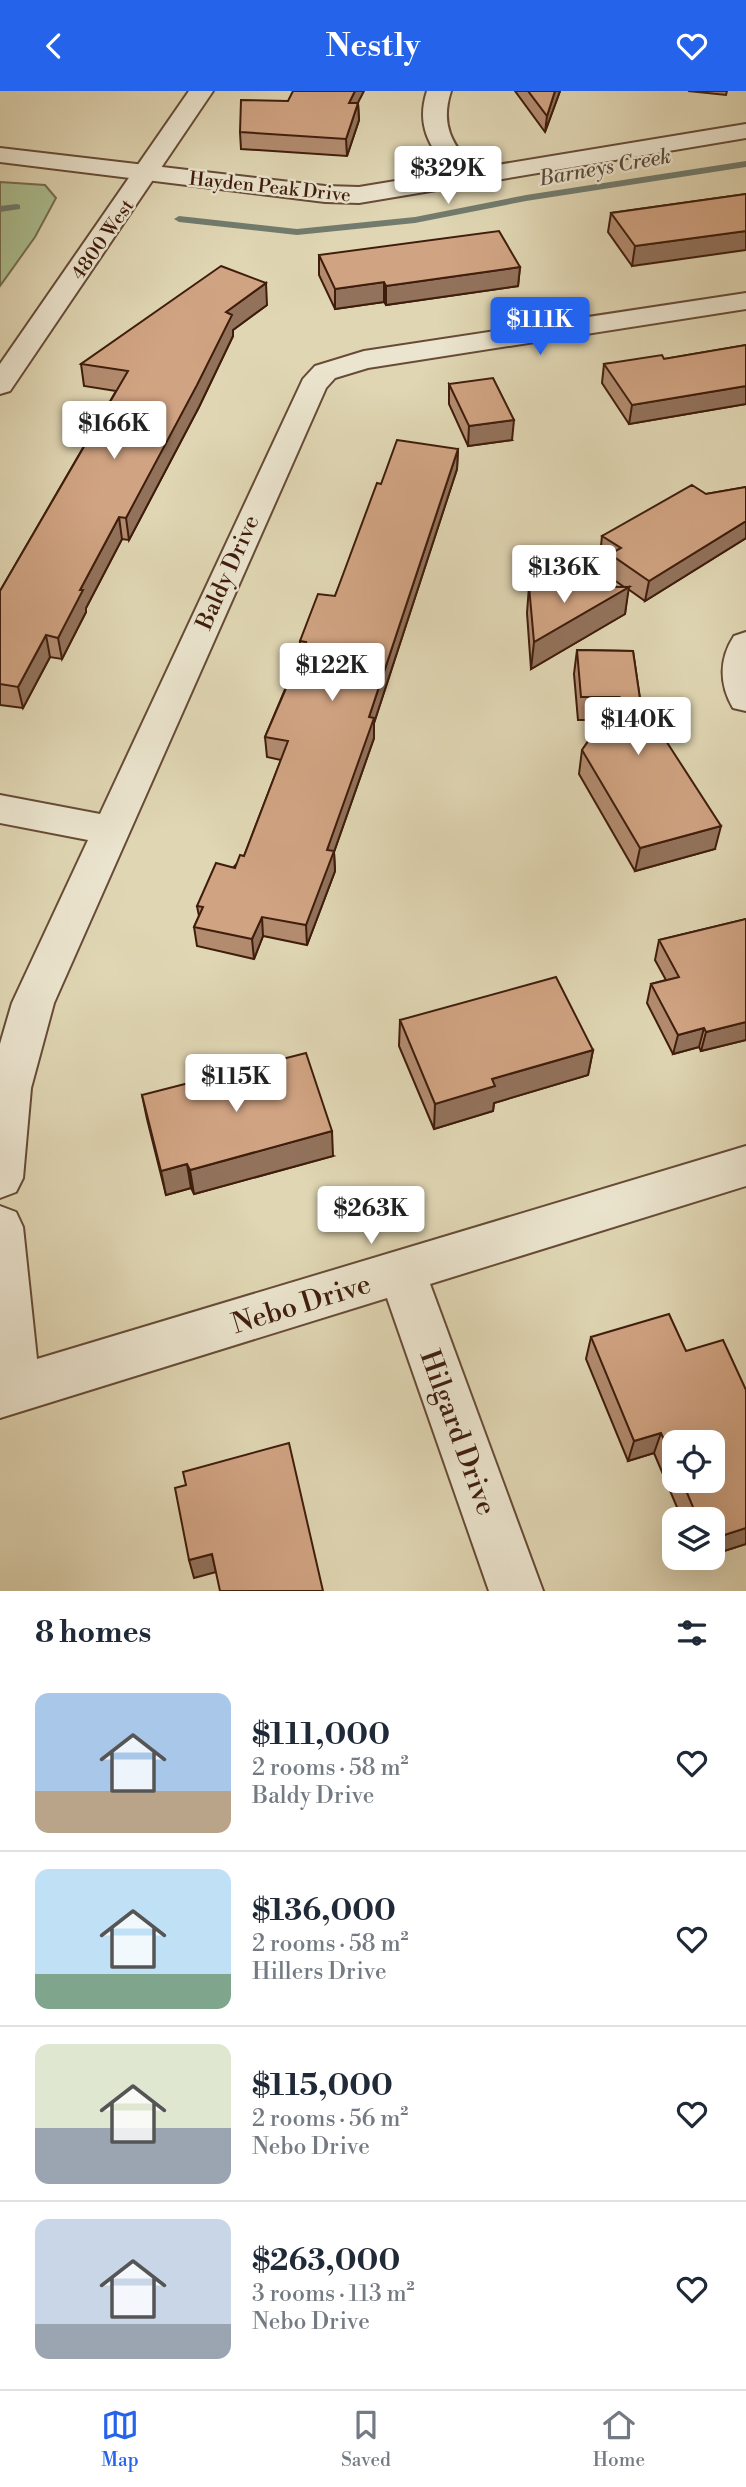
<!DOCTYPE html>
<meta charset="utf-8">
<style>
:root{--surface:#fff;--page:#f2f2f3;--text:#1f2937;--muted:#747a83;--line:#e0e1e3;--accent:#2563eb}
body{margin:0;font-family:"Libre Bodoni",serif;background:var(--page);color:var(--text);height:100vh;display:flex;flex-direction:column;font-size:26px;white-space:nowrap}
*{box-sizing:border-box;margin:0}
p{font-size:23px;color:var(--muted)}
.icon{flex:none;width:38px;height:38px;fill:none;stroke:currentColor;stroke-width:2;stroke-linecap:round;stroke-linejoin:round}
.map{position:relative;height:1500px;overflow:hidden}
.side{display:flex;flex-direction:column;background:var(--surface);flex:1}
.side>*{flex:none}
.tools{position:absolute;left:662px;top:1339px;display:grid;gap:14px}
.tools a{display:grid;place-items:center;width:63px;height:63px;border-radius:14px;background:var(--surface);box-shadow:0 7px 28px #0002;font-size:35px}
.price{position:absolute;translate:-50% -60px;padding:0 16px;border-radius:7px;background:#fff;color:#222;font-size:23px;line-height:46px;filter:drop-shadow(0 2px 4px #0008)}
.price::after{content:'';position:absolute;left:50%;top:42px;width:21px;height:16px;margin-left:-10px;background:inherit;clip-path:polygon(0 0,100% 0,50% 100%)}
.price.current{background:var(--accent);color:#fff}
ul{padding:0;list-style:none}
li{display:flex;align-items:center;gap:21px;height:175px;padding:0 35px}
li+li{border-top:2px solid var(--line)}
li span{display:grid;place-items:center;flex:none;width:196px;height:140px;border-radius:14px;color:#555}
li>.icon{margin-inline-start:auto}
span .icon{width:84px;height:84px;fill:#fffc;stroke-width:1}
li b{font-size:30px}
h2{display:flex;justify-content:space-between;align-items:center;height:84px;padding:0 35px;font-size:30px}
header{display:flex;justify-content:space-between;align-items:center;height:91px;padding:0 35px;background:var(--accent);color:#fff;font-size:32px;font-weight:700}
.tab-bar{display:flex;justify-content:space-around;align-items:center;height:98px;border-top:2px solid var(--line);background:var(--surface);font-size:19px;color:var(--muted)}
.tab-bar a{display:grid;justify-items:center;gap:4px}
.tab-bar .current{color:var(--accent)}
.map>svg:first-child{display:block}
.green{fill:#acbf91;stroke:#766e4e;stroke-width:2}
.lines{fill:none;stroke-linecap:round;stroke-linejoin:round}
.stream{fill:#727b6d;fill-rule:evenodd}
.minor-casing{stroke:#674b36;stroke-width:4}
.tertiary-casing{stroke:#674b36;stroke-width:4}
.minor{fill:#ebe4ce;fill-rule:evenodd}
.tertiary{fill:#ebe4ce;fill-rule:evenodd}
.wall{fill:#b38c70;stroke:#3f1d0c;stroke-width:2;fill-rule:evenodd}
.shaded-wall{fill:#92725b;stroke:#3f1d0c;stroke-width:2}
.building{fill:#d0a382;stroke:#3f1d0c;stroke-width:2}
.labels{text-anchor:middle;stroke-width:5;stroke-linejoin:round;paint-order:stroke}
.far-street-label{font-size:19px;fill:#3f1d0c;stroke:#ebe4ce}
.far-water-label{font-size:21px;font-style:italic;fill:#584c3d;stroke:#ebe4ce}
.street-label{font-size:23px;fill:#3f1d0c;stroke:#ebe4ce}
.near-street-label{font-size:28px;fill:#3f1d0c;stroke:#ebe4ce}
</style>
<header><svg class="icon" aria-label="back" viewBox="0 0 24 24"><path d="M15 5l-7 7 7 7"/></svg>Nestly<svg class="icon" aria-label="heart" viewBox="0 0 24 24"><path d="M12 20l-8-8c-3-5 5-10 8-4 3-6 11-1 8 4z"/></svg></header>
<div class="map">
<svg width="746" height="1500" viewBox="0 0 746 1500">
<rect width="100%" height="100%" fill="#e0d6b3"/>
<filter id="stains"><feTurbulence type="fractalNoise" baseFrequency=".00286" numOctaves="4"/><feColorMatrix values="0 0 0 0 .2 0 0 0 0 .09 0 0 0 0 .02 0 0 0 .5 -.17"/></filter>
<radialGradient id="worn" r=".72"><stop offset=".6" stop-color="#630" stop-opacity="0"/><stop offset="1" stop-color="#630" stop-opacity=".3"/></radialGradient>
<!-- green -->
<path class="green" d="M0 91 45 94 56 107 35 146 0 195Z"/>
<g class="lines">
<!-- stream -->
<path class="stream" d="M746 70V76L526 110 415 132 297 144 179 131 174 128 179 125 297 138 415 126 526 104Z
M17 113 20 114V118L0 121V115Z"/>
<!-- minor casing -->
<g class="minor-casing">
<path id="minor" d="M427 0H451C440 34 452 52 473 78L746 33V47L359 112 325 111 0 71V57L325 95 359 96 450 81C429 55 416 34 427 0Z
M746 202V218L368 277 335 287 326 297 54 912 31 997 23 1087 16 1101 0 1107V953L12 912 88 749 0 732V704L100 723 303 288 315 275 364 260Z
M746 541V620L733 617C719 593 719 568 734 545Z
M746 1055V1095L430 1193 543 1500H489L387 1207 0 1327V1115L16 1121 23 1136 37 1268Z"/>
</g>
<!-- tertiary casing -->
<g class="tertiary-casing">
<path id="tertiary" d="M189 0H213L10 300 0 303V273Z"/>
</g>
<!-- minor -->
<use href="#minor" class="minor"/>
<!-- tertiary -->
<use href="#tertiary" class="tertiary"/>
</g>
<!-- wall -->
<path class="wall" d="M515 0H560L545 41Z
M688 0H727L726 4Z
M358 12 359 29 347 65 241 58 240 41Z
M746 103 632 175 608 141 611 122Z
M319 164 520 176 518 195 386 214 384 211 335 218 319 184Z
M267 214 233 239V245L199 316 129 449 122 448 86 517V521L62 568 50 566 23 617 0 614V500L116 300 84 295 81 273Z
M746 254V313L629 333 602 292 604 273 664 268Z
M449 293 512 349 468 355 449 313Z
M458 358 457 378 374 632V647L334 761 335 780 307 854 263 845 254 868 197 855 194 836 199 825 197 815 244 765 281 669 267 666 265 646 300 563V550L335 505 381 393Z
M746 396V447L645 510 628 498 625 523 531 578 527 522 529 495 624 496 607 484 609 471 600 465 602 445 706 403Z
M577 559 633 560 645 642 715 758 635 780 579 683 582 659 603 629H578L574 583Z
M746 828V949L701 960 699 956 673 963 647 912 651 893 666 889 655 869 659 849Z
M400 929 593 959 588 984 494 1012 493 1020 434 1038 399 955Z
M142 1004 333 1065 194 1103 191 1097 166 1104 147 1028Z
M591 1246 746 1299V1453L712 1464V1428H682L654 1362 628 1370 586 1268ZM674 1351 712 1390H674Z"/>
<!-- shaded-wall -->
<path class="shaded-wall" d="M355 0H364L349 29V12Z
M555 0H560L545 41 547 25Z
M358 12 359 29 347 65 346 48Z
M746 140V159L632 175 635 155Z
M520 176 518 195 386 214V195Z
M384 191V211L335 218V198Z
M266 192 267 214 233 239V245L199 316 129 449 126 427 226 221Z
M746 295V313L629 333 632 314Z
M514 329 512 349 468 355 469 335Z
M458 358 457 378 374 632V647L334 761 335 780 307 854 306 834 327 759 369 626Z
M119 426 122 448 86 517V521L62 568 58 547 80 499Z
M746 430V447L645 510 649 490Z
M629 496 625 523 531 578 534 551Z
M46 544 50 566 23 617 18 596Z
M721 735 715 758 635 780 640 757Z
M262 826 263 845 254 868 252 848Z
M746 931V949L701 960 706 941Z
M704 937 699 956 673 963 678 944Z
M593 959 588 984 494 1012 493 1020 434 1038 435 1013 492 988Z
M332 1040 333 1065 194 1103 190 1079Z
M187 1073 191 1097 166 1104 161 1080Z
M661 1342 654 1362 628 1370 634 1350Z
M746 1437V1453L712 1464V1448Z
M212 1463 216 1481 194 1487 189 1469Z"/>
<!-- building -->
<path class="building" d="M293 0H355L349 12H358L346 48 240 41 241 9 288 10Z
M528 0H555L547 25Z
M746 103V140L635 155 611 122Z
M499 140 520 176 386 195 384 191 335 198 319 164Z
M221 175 266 192 226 221 232 224 197 294 126 427 119 426 80 499H83L58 547 46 544 18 596 0 593V500L128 280 81 273Z
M746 254V295L632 314 604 273 662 264 664 268Z
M493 287 514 329 469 335 449 293Z
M397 349 458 358 369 626 374 627 327 759 334 760 306 834 262 826 252 848 194 836 203 816 197 815 216 772 235 777 240 764 244 765 288 650 265 646 306 551 300 550 318 503 335 505 377 392 381 393Z
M692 394 706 403 746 396V430L649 490 610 463 621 457 602 445Z
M529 495 629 496 534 551Z
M577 559 633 560 645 642 659 639 721 735 640 757 582 659 619 606H581Z
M746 828V931L706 941 704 937 678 944 651 893 679 886 659 849Z
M556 886 593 959 492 988 495 995 435 1013 400 929Z
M306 962 332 1040 190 1079 187 1073 161 1080 142 1004Z
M669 1223 686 1260 723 1249 746 1299V1437L712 1448V1428H698L682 1390H712V1351H674V1371L661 1342 634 1350 591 1246Z
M289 1352 323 1500H220L212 1463 189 1469 175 1397 186 1394 183 1381Z"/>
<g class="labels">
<!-- far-street labels -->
<g class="far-street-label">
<text transform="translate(270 95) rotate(6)" y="7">Hayden Peak Drive</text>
<text transform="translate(102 148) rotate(-55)" y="7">4800 West</text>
</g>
<!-- far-water labels -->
<g class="far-water-label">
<text transform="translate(605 76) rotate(-10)" y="7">Barneys Creek</text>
</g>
<!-- street labels -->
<g class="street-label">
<text transform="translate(227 481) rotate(-66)" y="8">Baldy Drive</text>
</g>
<!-- near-street labels -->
<g class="near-street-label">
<text transform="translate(301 1212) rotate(-17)" y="10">Nebo Drive</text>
<text transform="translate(459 1341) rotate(70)" y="10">Hilgard Drive</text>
</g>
</g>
<rect width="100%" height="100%" filter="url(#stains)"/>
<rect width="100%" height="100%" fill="url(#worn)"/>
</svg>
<div class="tools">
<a><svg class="icon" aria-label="locate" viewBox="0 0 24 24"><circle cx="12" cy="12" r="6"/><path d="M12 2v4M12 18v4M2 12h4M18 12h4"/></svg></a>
<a><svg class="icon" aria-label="layers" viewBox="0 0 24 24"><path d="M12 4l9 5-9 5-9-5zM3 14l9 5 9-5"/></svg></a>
</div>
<b class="price" style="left:448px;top:115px">$329K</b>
<b class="price current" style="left:540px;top:266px">$111K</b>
<b class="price" style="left:114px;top:370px">$166K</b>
<b class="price" style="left:564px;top:514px">$136K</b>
<b class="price" style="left:332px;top:612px">$122K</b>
<b class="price" style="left:638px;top:666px">$140K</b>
<b class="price" style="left:236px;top:1023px">$115K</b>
<b class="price" style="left:371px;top:1155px">$263K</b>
</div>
<section class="side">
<h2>8 homes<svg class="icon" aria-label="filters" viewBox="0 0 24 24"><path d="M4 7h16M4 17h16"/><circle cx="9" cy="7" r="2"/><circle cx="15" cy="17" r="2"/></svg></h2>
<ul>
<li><span style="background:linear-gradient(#a9c7e8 70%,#b9a48a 0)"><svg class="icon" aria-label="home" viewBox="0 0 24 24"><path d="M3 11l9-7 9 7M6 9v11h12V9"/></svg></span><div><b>$111,000</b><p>2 rooms · 58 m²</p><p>Baldy Drive</p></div><svg class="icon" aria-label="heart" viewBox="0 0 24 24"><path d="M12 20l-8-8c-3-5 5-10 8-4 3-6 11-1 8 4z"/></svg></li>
<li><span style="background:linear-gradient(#bfe0f5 75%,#7fa58c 0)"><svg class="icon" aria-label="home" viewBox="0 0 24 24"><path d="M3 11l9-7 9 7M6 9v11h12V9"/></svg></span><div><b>$136,000</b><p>2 rooms · 58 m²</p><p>Hillers Drive</p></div><svg class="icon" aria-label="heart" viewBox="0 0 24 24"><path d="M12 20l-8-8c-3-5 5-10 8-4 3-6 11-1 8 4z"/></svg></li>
<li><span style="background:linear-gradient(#dfe7d0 60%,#9aa5b1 0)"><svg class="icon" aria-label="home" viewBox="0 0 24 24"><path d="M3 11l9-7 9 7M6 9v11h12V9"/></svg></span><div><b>$115,000</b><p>2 rooms · 56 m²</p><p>Nebo Drive</p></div><svg class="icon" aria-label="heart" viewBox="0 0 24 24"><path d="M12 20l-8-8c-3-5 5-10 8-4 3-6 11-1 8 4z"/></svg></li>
<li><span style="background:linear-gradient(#c9d6e8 75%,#9aa5b1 0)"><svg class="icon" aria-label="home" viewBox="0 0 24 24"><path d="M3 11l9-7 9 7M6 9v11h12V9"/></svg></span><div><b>$263,000</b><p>3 rooms · 113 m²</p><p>Nebo Drive</p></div><svg class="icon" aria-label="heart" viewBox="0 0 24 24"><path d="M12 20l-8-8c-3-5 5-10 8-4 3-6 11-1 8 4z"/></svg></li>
</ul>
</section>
<nav class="tab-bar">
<a class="current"><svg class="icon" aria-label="map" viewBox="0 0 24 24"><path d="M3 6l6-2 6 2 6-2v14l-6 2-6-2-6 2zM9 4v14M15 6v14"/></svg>Map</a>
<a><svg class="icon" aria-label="saved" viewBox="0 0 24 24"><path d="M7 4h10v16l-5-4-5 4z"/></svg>Saved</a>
<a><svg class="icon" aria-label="home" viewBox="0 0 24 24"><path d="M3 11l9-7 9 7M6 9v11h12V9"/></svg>Home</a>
</nav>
